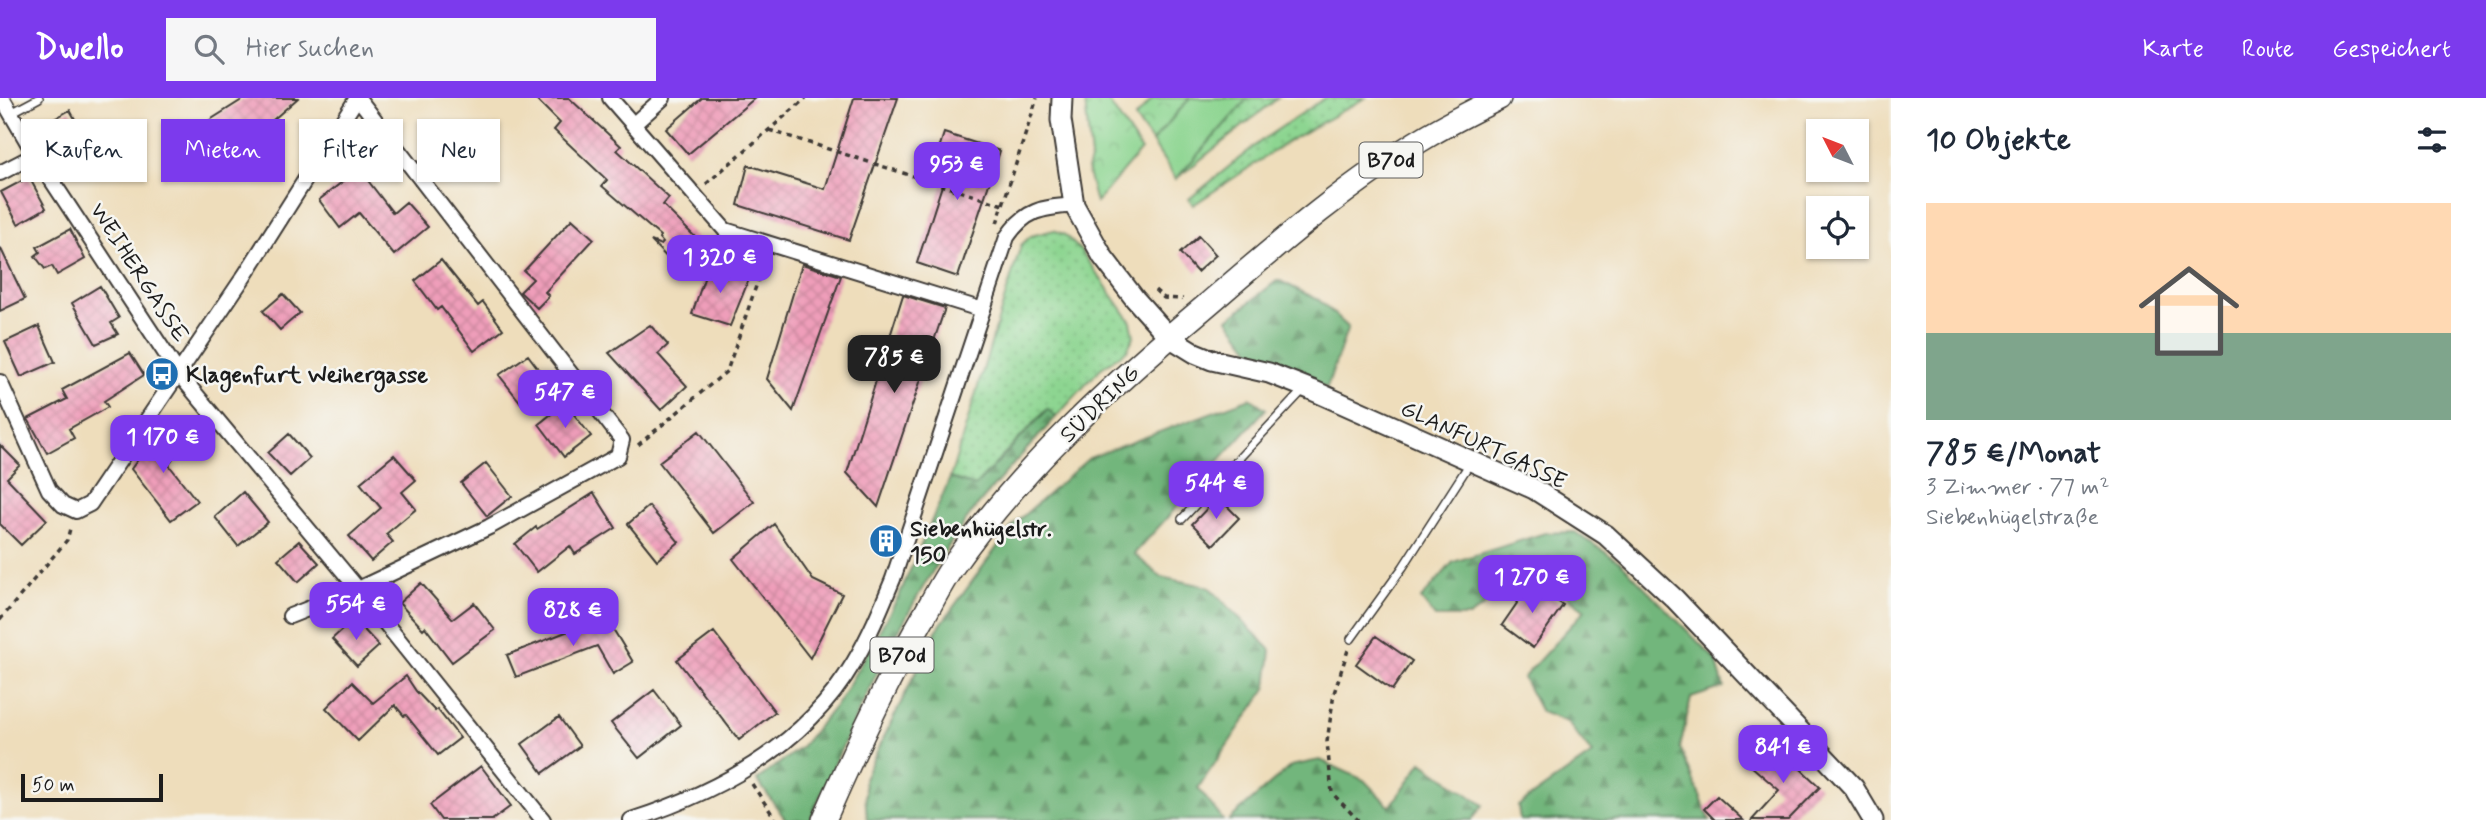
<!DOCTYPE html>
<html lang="de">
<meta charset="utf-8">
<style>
:root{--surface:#fff;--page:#f6f6f7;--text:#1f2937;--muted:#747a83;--line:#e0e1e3;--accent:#7c3aed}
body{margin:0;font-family:Mynerve,sans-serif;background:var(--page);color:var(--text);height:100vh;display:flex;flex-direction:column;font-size:26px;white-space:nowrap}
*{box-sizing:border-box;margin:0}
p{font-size:23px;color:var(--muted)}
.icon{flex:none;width:38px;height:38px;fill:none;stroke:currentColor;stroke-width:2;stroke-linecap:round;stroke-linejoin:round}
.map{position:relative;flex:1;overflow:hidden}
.panel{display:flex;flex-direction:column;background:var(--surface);width:595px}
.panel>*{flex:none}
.banner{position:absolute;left:21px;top:21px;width:665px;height:63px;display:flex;gap:14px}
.needle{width:46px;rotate:312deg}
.buttons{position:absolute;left:1806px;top:21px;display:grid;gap:14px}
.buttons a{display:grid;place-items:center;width:63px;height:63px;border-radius:0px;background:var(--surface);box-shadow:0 2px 5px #0004;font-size:35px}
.scale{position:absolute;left:21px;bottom:18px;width:142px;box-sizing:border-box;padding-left:7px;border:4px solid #1c1c1c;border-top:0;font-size:19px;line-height:24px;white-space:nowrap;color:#1c1c1c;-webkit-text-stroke:5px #f6f6f2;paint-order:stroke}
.price{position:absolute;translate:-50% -60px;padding:0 16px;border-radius:14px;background:var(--accent);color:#fff;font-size:23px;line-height:46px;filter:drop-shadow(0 2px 4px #0008)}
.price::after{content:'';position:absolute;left:50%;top:42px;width:21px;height:16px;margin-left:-10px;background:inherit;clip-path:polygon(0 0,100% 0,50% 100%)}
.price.on{background:#222;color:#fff}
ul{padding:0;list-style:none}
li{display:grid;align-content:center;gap:14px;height:371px;padding:0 35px}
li+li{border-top:2px solid var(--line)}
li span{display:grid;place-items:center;height:217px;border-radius:0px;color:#555}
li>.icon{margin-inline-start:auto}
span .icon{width:126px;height:126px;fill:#fffc;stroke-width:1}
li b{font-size:30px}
h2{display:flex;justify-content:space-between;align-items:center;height:84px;padding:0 35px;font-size:30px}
.chip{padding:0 24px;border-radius:0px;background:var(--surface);box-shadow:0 2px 5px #0004;font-size:24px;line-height:63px}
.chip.on{background:var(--accent);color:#fff}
header{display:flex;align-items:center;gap:42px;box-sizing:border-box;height:98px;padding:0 35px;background:var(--accent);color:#fff}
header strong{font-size:33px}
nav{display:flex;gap:38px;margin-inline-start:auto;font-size:24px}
.search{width:490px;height:63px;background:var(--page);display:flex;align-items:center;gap:18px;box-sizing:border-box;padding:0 24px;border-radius:0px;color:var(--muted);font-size:26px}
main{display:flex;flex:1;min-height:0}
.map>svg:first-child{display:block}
.grass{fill:url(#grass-dots);stroke:#547856;stroke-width:2}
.forest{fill:url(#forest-firs);stroke:#47694c;stroke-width:2}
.park{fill:url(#park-crowns);stroke:#547856;stroke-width:2}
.garden{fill:#8dd591;stroke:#547856;stroke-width:2}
.building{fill:url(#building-cross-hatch)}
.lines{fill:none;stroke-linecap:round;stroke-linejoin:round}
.service-casing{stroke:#3c3934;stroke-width:10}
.minor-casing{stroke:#3c3934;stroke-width:18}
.tertiary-casing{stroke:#3c3934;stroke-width:23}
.primary-casing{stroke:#3c3934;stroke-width:26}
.path{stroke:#3c3934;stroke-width:3.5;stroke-dasharray:5 5;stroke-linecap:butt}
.service{stroke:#fff;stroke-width:7}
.minor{stroke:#fff;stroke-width:14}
.tertiary{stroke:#fff;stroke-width:19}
.primary{stroke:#fff;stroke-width:23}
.labels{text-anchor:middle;stroke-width:5;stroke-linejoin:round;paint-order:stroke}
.shield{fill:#f6f6f2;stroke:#5d5d5c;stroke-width:2}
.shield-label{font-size:21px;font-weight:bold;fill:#1c1c1c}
.street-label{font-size:23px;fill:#1c1c1c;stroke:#f6f6f2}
.poi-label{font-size:23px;font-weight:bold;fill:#1c1c1c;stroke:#f6f6f2;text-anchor:start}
</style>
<header>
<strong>Dwello</strong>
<div class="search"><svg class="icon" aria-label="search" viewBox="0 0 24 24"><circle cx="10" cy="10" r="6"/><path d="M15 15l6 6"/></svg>Hier suchen</div>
<nav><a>Karte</a><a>Route</a><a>Gespeichert</a></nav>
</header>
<main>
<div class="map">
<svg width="1891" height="722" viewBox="0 0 1891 722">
<defs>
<pattern id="grass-dots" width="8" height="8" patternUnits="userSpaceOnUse" patternTransform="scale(1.75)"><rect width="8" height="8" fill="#8dd591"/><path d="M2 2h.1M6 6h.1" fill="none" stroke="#79b67c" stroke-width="1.8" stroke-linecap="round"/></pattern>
<pattern id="forest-firs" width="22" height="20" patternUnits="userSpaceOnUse" patternTransform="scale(1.75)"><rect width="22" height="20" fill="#72b67b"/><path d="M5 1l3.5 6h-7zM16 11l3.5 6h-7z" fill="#5d9364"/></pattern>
<pattern id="park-crowns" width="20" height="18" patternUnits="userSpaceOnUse" patternTransform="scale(1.75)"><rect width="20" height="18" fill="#8dd591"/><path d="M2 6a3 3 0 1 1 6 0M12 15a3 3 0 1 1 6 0" fill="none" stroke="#79b67c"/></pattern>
<pattern id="building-cross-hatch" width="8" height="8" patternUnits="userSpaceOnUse" patternTransform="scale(1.75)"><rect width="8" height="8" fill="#ef9eba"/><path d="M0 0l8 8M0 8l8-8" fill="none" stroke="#cc889f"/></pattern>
</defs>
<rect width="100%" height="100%" fill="#f6f6f2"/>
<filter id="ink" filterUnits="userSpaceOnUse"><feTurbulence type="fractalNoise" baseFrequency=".0143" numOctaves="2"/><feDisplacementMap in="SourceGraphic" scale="14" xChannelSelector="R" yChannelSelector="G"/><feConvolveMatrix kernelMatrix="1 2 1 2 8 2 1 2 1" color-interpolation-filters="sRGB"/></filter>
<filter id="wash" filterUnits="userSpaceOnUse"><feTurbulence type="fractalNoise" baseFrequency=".00686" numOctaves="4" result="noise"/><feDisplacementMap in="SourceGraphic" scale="28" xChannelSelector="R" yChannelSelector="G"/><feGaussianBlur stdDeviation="1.57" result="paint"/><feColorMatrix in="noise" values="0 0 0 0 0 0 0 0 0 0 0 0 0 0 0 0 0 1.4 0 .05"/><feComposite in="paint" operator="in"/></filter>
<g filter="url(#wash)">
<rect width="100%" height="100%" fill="#edb"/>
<!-- grass -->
<path class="grass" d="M1248 0H1278L1176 81Z
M1325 0H1365L1289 43 1193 107 1189 101 1262 42Z
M1054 132 1065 137 1081 153 1131 224 1134 238 1127 252 1100 271 1056 319 1047 311 975 388 950 380 1021 147 1031 138Z"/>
<!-- forest -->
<path class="forest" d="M1278 182 1319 202 1348 229 1327 290 1257 260 1228 221Z
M1250 300 1266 311 1134 456 1161 479 1209 489 1271 552 1267 589 1198 690 1223 722H867L864 680 936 533 1014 426 1089 360Z
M1048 311 1056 319C1026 353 992 387 965 424 902 513 853 622 810 722H786L757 682 801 649 840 602 899 498 950 380 975 388Z
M1575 434 1620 464 1716 562 1724 589 1691 600 1680 650 1710 722H1520L1518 708 1592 656 1567 624 1541 614 1523 580 1585 512 1532 472 1469 519H1435L1421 501 1453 464 1545 435Z
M1320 662 1364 682 1390 709 1422 664 1483 707 1472 722H1229L1291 668Z"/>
<!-- park -->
<path class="park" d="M1089 0H1106L1141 52 1096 105 1087 71 1091 60 1085 4Z
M1153 0H1190L1152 44 1135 20Z"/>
<!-- garden -->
<path class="garden" d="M1190 0H1248L1176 81 1152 44Z"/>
<g id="blocks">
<!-- building -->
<path class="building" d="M245 0H298L249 43 259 57 229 76 199 29Z
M535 0H569L621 48 617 52 669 100 663 107 702 146 690 158 694 160 680 173 651 143 661 147 663 145 659 140 660 138 602 88 607 82 554 32 560 25Z
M702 0H755L688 56 666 31Z
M854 0H898L849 142 738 107 748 67 825 91Z
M70 12 81 32 60 44 49 24Z
M944 35 1000 53 958 179 917 165 945 78 932 73Z
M359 71 393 115 406 104 428 129 394 157 359 115 340 130 319 102Z
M29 79 46 110 18 126 1 94Z
M572 121 594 141 545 194 549 198 537 210 520 194 533 181 524 173Z
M70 131 85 161 57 177 52 168 45 171 35 158 40 154 37 149Z
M1199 138 1216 157 1197 174 1180 155Z
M0 149 25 201 0 213Z
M441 162 478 208 483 204 503 231 474 253 441 209 437 212 415 183Z
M709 166 749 181 730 228 692 216Z
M802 166 841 178 793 313 767 281Z
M100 188 119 220 111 225 118 236 96 246 72 205Z
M283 196 300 215 280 232 263 213Z
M903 197 945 210 878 409 847 375Z
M650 227 668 247 658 256 687 288 661 312 609 255Z
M39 228 55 264 21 279 5 244Z
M130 255 144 277 104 303 108 309 69 331 74 340 47 355 28 321 67 301 62 292Z
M528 257 549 285 521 305 499 277Z
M565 305 591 338 564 359 539 326Z
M161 330 181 345 169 367 197 403 171 422 131 371Z
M699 333 754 404 714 435 659 364Z
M289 336 310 360 290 378 268 355Z
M0 347 20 367 7 380 47 422 21 447 0 426Z
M394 357 416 382 402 394 416 411 386 436 393 444 371 463 349 438 381 410 360 385Z
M486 365 512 398 487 418 461 385Z
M243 394 268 424 238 448 215 419Z
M594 395 616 430 575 456 570 448 537 474 515 446 536 429 537 431Z
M1218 399 1239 420 1213 447 1192 426Z
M649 408 679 444 657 462 628 426Z
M774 426 813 482 842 496 810 560 733 461Z
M299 443 319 465 298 484 278 461Z
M421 485 453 521 474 505 495 532 452 564 425 529 423 531 399 505Z
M1531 485 1563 507 1533 550 1502 527Z
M604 516 633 564 613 576 597 548 516 579 507 557 589 525Z
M354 521 379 548 357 568 332 541Z
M714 534 775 614 739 642 677 562Z
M1376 538 1412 563 1392 592 1356 566Z
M406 578 416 593 435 613 437 611 460 640 438 657 406 617 404 618 395 607 358 643 326 610 352 584 373 605Z
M654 592 681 627 639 660 611 625Z
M559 619 580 648 543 675 522 646Z
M1772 644 1820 689 1788 722H1752L1779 692 1751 668Z
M481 668 511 708 492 722H441L430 707Z
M1717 698 1743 722H1715L1704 711Z"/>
</g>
</g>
<g filter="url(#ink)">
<use href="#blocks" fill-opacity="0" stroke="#3c3934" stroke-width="2"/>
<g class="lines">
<!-- service casing -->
<g class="service-casing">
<path id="service" d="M11 15 39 0
M1182 421 1304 291
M1351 541 1403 469 1470 365"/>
</g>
<!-- minor casing -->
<g class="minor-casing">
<path id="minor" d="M2 0 35 57 179 276 358 491 543 722
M610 0 725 132 983 212
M634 26 663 0
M0 75 35 57
M0 284 49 392 63 407 76 413 90 406 245 177 357 0
M290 518 358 491 489 429 618 358 622 342 358 0
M631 722C719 694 806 647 854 564 870 537 881 510 893 481L1007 139C1026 111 1042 110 1074 107"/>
</g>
<!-- tertiary casing -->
<g class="tertiary-casing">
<path id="tertiary" d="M1062 0 1061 22 1074 107 1103 159 1135 201 1169 239 1195 255 1212 262 1269 275 1312 292 1534 391 1606 437 1675 501 1854 690 1873 722"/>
</g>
<!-- primary casing -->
<g class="primary-casing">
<path id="primary" d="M824 722C854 653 886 584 924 518 933 502 942 484 953 468 1022 369 1114 285 1207 207 1277 147 1348 85 1429 37 1451 24 1475 12 1499 0"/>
</g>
<!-- path -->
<path class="path" d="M769 32 1003 107
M706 86 806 0
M997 125 1037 0
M1155 192 1164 200 1183 201
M638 347 727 273 765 162
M0 522 67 442 71 427
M1348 552 1334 595 1327 644 1332 695 1358 722
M752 686 776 722"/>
<!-- service -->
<use href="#service" class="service"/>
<!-- minor -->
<use href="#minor" class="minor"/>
<!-- tertiary -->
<use href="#tertiary" class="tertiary"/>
<!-- primary -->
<use href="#primary" class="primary"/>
</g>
</g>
<!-- icons -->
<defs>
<g id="bus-disc" transform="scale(1.75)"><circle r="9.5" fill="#1f6fb2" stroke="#f6f6f2"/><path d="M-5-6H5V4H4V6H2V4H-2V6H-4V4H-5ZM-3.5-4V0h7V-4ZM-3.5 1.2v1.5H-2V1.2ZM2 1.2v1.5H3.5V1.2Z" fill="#fff"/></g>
<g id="building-disc" transform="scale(1.75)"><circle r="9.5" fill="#1f6fb2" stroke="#f6f6f2"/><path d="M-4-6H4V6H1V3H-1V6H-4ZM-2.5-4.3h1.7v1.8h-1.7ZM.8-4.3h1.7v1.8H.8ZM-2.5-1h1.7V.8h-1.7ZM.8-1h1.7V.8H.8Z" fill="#fff"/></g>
</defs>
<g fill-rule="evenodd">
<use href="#bus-disc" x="162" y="276"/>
<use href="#building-disc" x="886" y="443"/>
</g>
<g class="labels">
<!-- shield labels -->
<g class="shield">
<rect x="1359.5" y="44.5" width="63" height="35" rx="5"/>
<rect x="870.5" y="539.5" width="63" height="35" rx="5"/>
</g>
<g class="shield-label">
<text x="1391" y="69">B70d</text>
<text x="902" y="564">B70d</text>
</g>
<!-- street labels -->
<g class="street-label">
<text transform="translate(140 174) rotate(57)" y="8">WEIHERGASSE</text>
<text transform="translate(1099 305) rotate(-44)" y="8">SÜDRING</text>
<text transform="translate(1484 346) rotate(25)" y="8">GLANFURTGASSE</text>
</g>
<!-- poi labels -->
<g class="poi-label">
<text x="186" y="284">Klagenfurt Weihergasse</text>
<text x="910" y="438">Siebenhügelstr.<tspan x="910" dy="26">150</tspan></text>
</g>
</g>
</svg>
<div class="buttons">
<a><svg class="needle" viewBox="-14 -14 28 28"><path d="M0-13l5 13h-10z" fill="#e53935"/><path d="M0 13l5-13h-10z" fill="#747a83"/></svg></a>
<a><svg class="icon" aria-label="locate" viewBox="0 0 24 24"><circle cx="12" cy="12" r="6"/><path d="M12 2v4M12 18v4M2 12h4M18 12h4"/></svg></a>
</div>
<div class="scale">50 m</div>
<b class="price" style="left:957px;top:104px">953 €</b>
<b class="price" style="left:720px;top:197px">1 320 €</b>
<b class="price on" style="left:894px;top:297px">785 €</b>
<b class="price" style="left:565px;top:332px">547 €</b>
<b class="price" style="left:163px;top:377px">1 170 €</b>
<b class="price" style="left:1216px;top:423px">544 €</b>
<b class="price" style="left:1532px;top:517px">1 270 €</b>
<b class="price" style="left:356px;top:544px">554 €</b>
<b class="price" style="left:573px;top:550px">828 €</b>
<b class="price" style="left:1783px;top:687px">841 €</b>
<div class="banner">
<a class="chip">Kaufen</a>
<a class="chip on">Mieten</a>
<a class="chip">Filter</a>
<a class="chip">Neu</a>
</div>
</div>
<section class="panel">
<h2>10 Objekte<svg class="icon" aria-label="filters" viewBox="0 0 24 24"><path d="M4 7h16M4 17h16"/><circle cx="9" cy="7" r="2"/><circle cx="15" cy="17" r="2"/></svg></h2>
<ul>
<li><span style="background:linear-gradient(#ffd9b3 60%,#7fa58c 0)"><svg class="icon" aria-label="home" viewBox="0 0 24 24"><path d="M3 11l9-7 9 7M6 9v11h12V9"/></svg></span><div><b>785 €/Monat</b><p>3 Zimmer · 77 m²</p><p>Siebenhügelstraße</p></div></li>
</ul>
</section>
</main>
